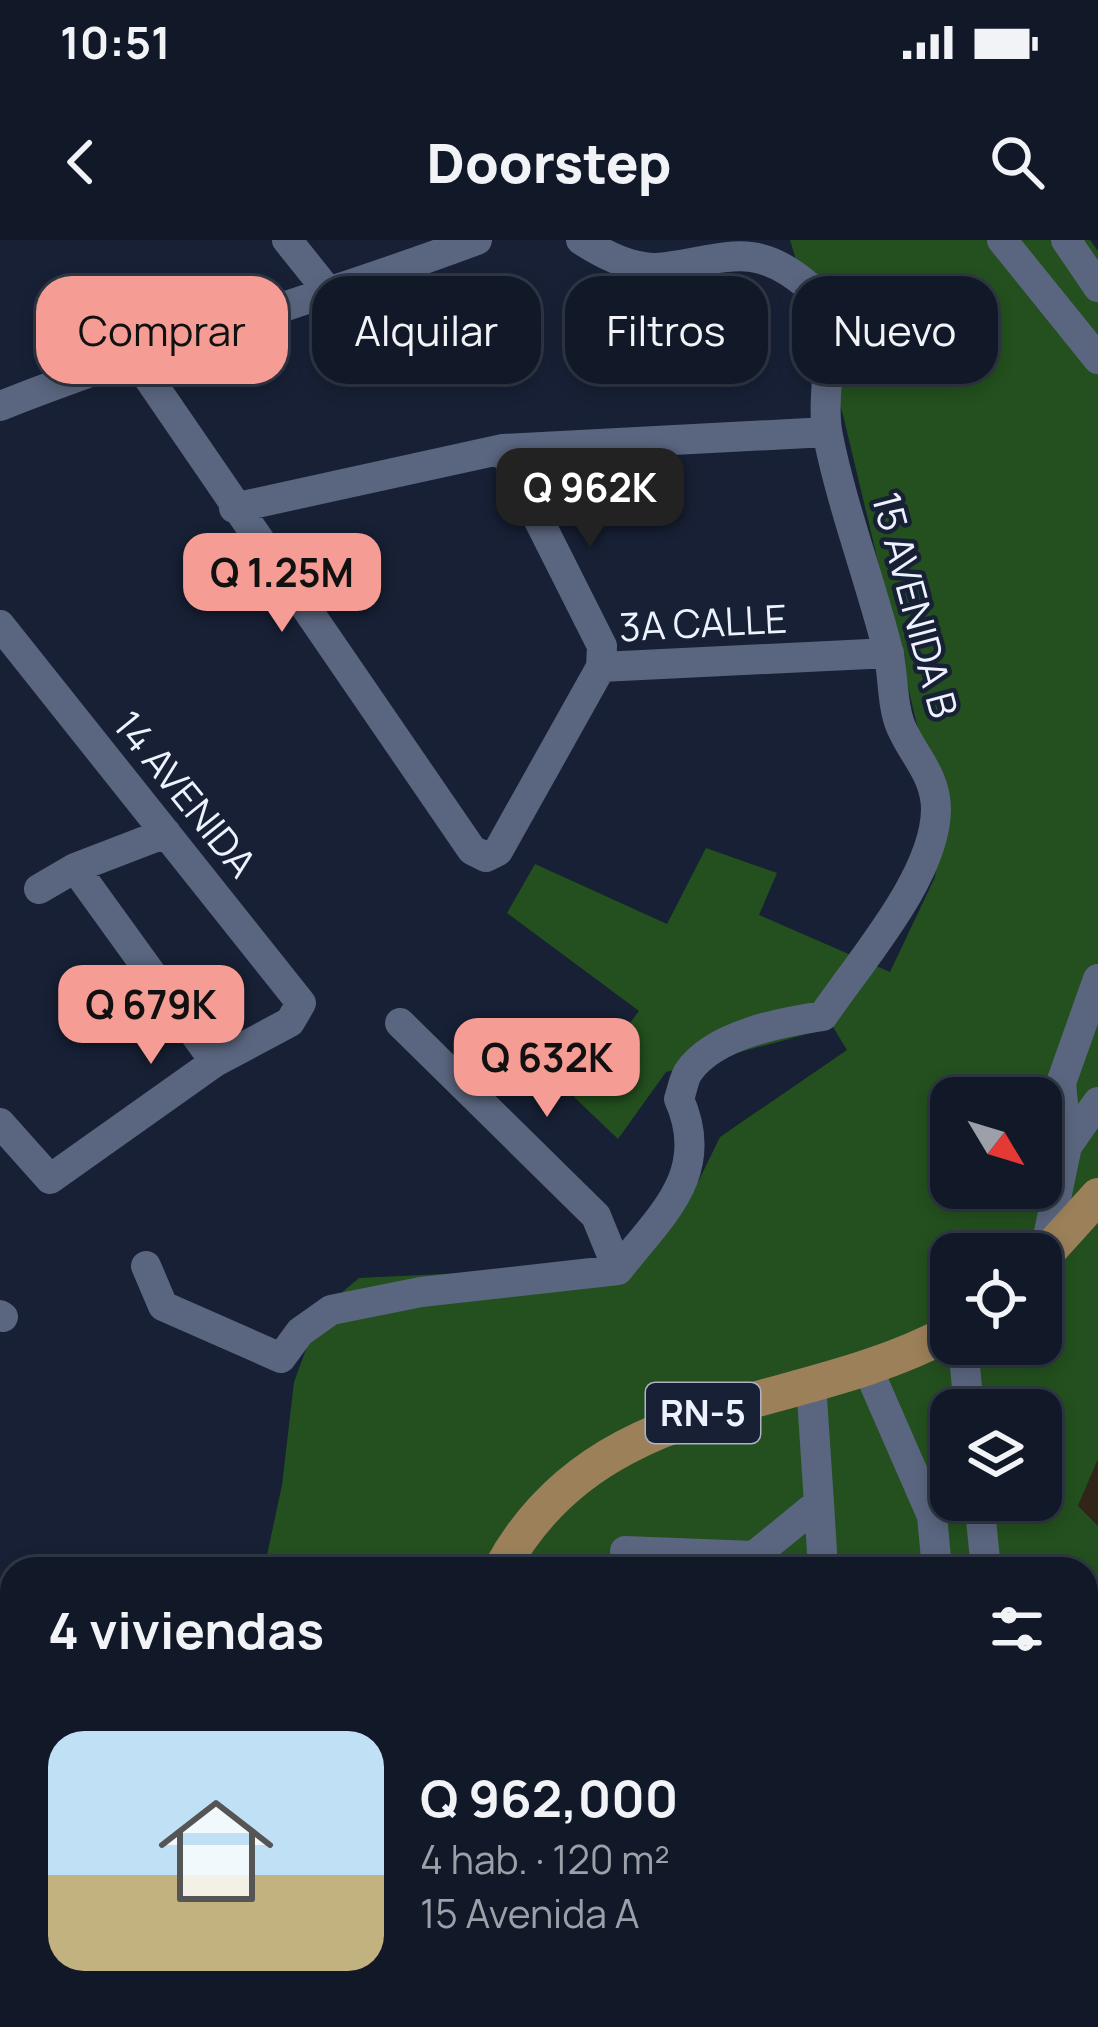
<!DOCTYPE html>
<html lang="es">
<meta charset="utf-8">
<style>
:root{--surface:#111828;--page:#1a2130;--text:#f1f3f6;--muted:#9ca0a8;--line:#303745;--accent:#f59c95}
body{margin:0;font-family:Manrope,sans-serif;background:var(--page);color:var(--text);height:100vh;display:flex;flex-direction:column;font-size:45px;white-space:nowrap}
*{box-sizing:border-box;margin:0}
p{font-size:39px;color:var(--muted)}
.icon{flex:none;width:66px;height:66px;fill:none;stroke:currentColor;stroke-width:2;stroke-linecap:round;stroke-linejoin:round}
.map{position:relative;flex:1;overflow:hidden}
.details{position:absolute;left:0px;top:1317px;width:1098px;height:471px;display:flex;flex-direction:column;background:var(--surface);border-radius:36px 36px 0 0;box-shadow:0 6px 18px #0003,0 0 0 3px var(--line)}
.details>*{flex:none}
.hud{position:absolute;left:36px;top:36px;width:1026px;height:108px;display:flex;gap:24px}
.needle{width:78px;rotate:128deg}
.tools{position:absolute;left:930px;top:837px;display:grid;gap:24px}
.tools a{display:grid;place-items:center;width:132px;height:132px;border-radius:24px;background:var(--surface);box-shadow:0 6px 18px #0003,0 0 0 3px var(--line);font-size:60px}
.price{position:absolute;translate:-50% -102px;padding:0 27px;border-radius:24px;background:var(--accent);color:#111;font-size:39px;line-height:78px;filter:drop-shadow(0 3px 6px #0008)}
.price::after{content:'';position:absolute;left:50%;top:72px;width:36px;height:27px;margin-left:-18px;background:inherit;clip-path:polygon(0 0,100% 0,50% 100%)}
.price.selected{background:#222;color:#fff}
ul{padding:0;list-style:none}
li{display:flex;align-items:center;gap:36px;height:300px;padding:0 48px}
li+li{border-top:3px solid var(--line)}
li span{display:grid;place-items:center;flex:none;width:336px;height:240px;border-radius:36px;color:#555}
li>.icon{margin-inline-start:auto}
span .icon{width:144px;height:144px;fill:#fffc;stroke-width:1}
li b{font-size:51px}
h2{display:flex;justify-content:space-between;align-items:center;height:144px;padding:0 48px;font-size:51px}
.chip{padding:0 42px;border-radius:36px;background:var(--surface);box-shadow:0 6px 18px #0003,0 0 0 3px var(--line);font-size:42px;line-height:108px}
.chip.selected{background:var(--accent);color:#111}
.status{display:flex;justify-content:space-between;align-items:center;height:84px;padding:0 60px;background:var(--surface);direction:ltr}
.status svg{height:33px;fill:currentColor}
header{display:flex;justify-content:space-between;align-items:center;height:156px;padding:0 48px;background:var(--surface);font-size:54px;font-weight:800}
.map>svg:first-child{display:block}
.industrial{fill:#312517}
.green{fill:#23501e;fill-rule:evenodd}
.lines{fill:none;stroke-linecap:round;stroke-linejoin:round}
.minor{stroke:#5a667f;stroke-width:30}
.major{stroke:#9b8059;stroke-width:36}
.labels{text-anchor:middle;stroke-width:9;stroke-linejoin:round;paint-order:stroke}
.shield{fill:#172035;stroke:#adb3c2;stroke-width:3}
.shield-label{font-size:36px;font-weight:bold;fill:#edf2fe}
.street-label{font-size:39px;fill:#edf2fe;stroke:#172035}
</style>
<div class="status"><b>10:51</b><svg viewBox="0 0 49 12"><path d="M0 12V9h3v3zM5 12V6h3v6zM10 12V3h3v9zM15 12V0h3v12zM26 1h20v11H26zM47 4h2v5h-2z"/></svg></div>
<header><svg class="icon" aria-label="back" viewBox="0 0 24 24"><path d="M15 5l-7 7 7 7"/></svg>Doorstep<svg class="icon" aria-label="search" viewBox="0 0 24 24"><circle cx="10" cy="10" r="6"/><path d="M15 15l6 6"/></svg></header>
<div class="map">
<svg width="1098" height="1787" viewBox="0 0 1098 1787">
<rect width="100%" height="100%" fill="#172035"/>
<!-- industrial -->
<path class="industrial" d="M1098 1219V1286L1078 1267Z"/>
<!-- green -->
<path class="green" d="M790 0H1090L1098 11V1219L1078 1266 1098 1286V1787H169L168 1776H1086V1329H264L282 1245 294 1142 320 1071 359 1038 607 1026 659 986 699 940 720 897 847 810 833 787 666 832 618 899 574 857 639 771 507 673 535 624 667 684 706 608 777 633 759 675 890 732 935 637 943 560 917 485 843 175ZM951 858H1041V948H951ZM951 1014H1041V1104H951ZM951 1170H1041V1260H951Z"/>
<g class="lines">
<!-- minor -->
<path class="minor" d="M287 0 331 55
M1002 0 1098 119
M1066 0 1098 47
M132 114 472 610 486 617 498 611 601 427 889 413
M0 166C157 104 319 59 477 0
M503 209 602 406 601 427
M234 268 503 209 827 192
M0 385 301 763 290 782 215 822 50 939 0 883
M75 628 215 822
M39 649 75 628 166 593
M400 783 596 976 618 1030
M1067 906 1098 862
M1044 1016 1067 906 1061 843 1098 739
M146 1026 163 1066 281 1118 300 1092 331 1070 421 1052 618 1030C662 974 712 933 679 859 682 851 684 837 689 831 715 794 783 782 823 776 860 721 935 637 936 570 936 535 914 517 901 487 891 464 894 432 887 407 869 337 842 266 828 196 818 148 845 84 808 46 755 0 726 19 666 27 636 32 604 15 581 0
M0 1075 3 1077
M963 1104 969 1170
M867 1127 932 1276 937 1329
M979 1260 986 1329
M819 1263 823 1329
M625 1311 754 1316 819 1263 811 1143
M0 1447 12 1448
M0 1676H12
M88 1776 89 1787
M940 1787 943 1776"/>
<!-- major -->
<path class="major" d="M1041 1019 1098 956
M501 1329C598 1150 795 1176 951 1092
M407 1776 409 1787"/>
</g>
<g class="labels">
<!-- shield labels -->
<rect class="shield" x="646" y="1143" width="114" height="60" rx="9"/>
<g class="shield-label">
<text x="703" y="1186">RN-5</text>
</g>
<!-- street labels -->
<g class="street-label">
<text transform="translate(915 365) rotate(75)" y="14">15 AVENIDA B</text>
<text transform="translate(703 383) rotate(-3)" y="14">3A CALLE</text>
<text transform="translate(185 554) rotate(51)" y="14">14 AVENIDA</text>
</g>
</g>
</svg>
<div class="tools">
<a><svg class="needle" viewBox="-14 -14 28 28"><path d="M0-13l5 13h-10z" fill="#e53935"/><path d="M0 13l5-13h-10z" fill="#9ca0a8"/></svg></a>
<a><svg class="icon" aria-label="locate" viewBox="0 0 24 24"><circle cx="12" cy="12" r="6"/><path d="M12 2v4M12 18v4M2 12h4M18 12h4"/></svg></a>
<a><svg class="icon" aria-label="layers" viewBox="0 0 24 24"><path d="M12 4l9 5-9 5-9-5zM3 14l9 5 9-5"/></svg></a>
</div>
<b class="price selected" style="left:590px;top:310px">Q 962K</b>
<b class="price" style="left:282px;top:395px">Q 1.25M</b>
<b class="price" style="left:151px;top:827px">Q 679K</b>
<b class="price" style="left:547px;top:880px">Q 632K</b>
<div class="hud">
<a class="chip selected">Comprar</a>
<a class="chip">Alquilar</a>
<a class="chip">Filtros</a>
<a class="chip">Nuevo</a>
</div>
<section class="details">
<h2>4 viviendas<svg class="icon" aria-label="filters" viewBox="0 0 24 24"><path d="M4 7h16M4 17h16"/><circle cx="9" cy="7" r="2"/><circle cx="15" cy="17" r="2"/></svg></h2>
<ul>
<li><span style="background:linear-gradient(#bfe0f5 60%,#c2b280 0)"><svg class="icon" aria-label="home" viewBox="0 0 24 24"><path d="M3 11l9-7 9 7M6 9v11h12V9"/></svg></span><div><b>Q 962,000</b><p>4 hab. · 120 m²</p><p>15 Avenida A</p></div></li>
</ul>
</section>
</div>
